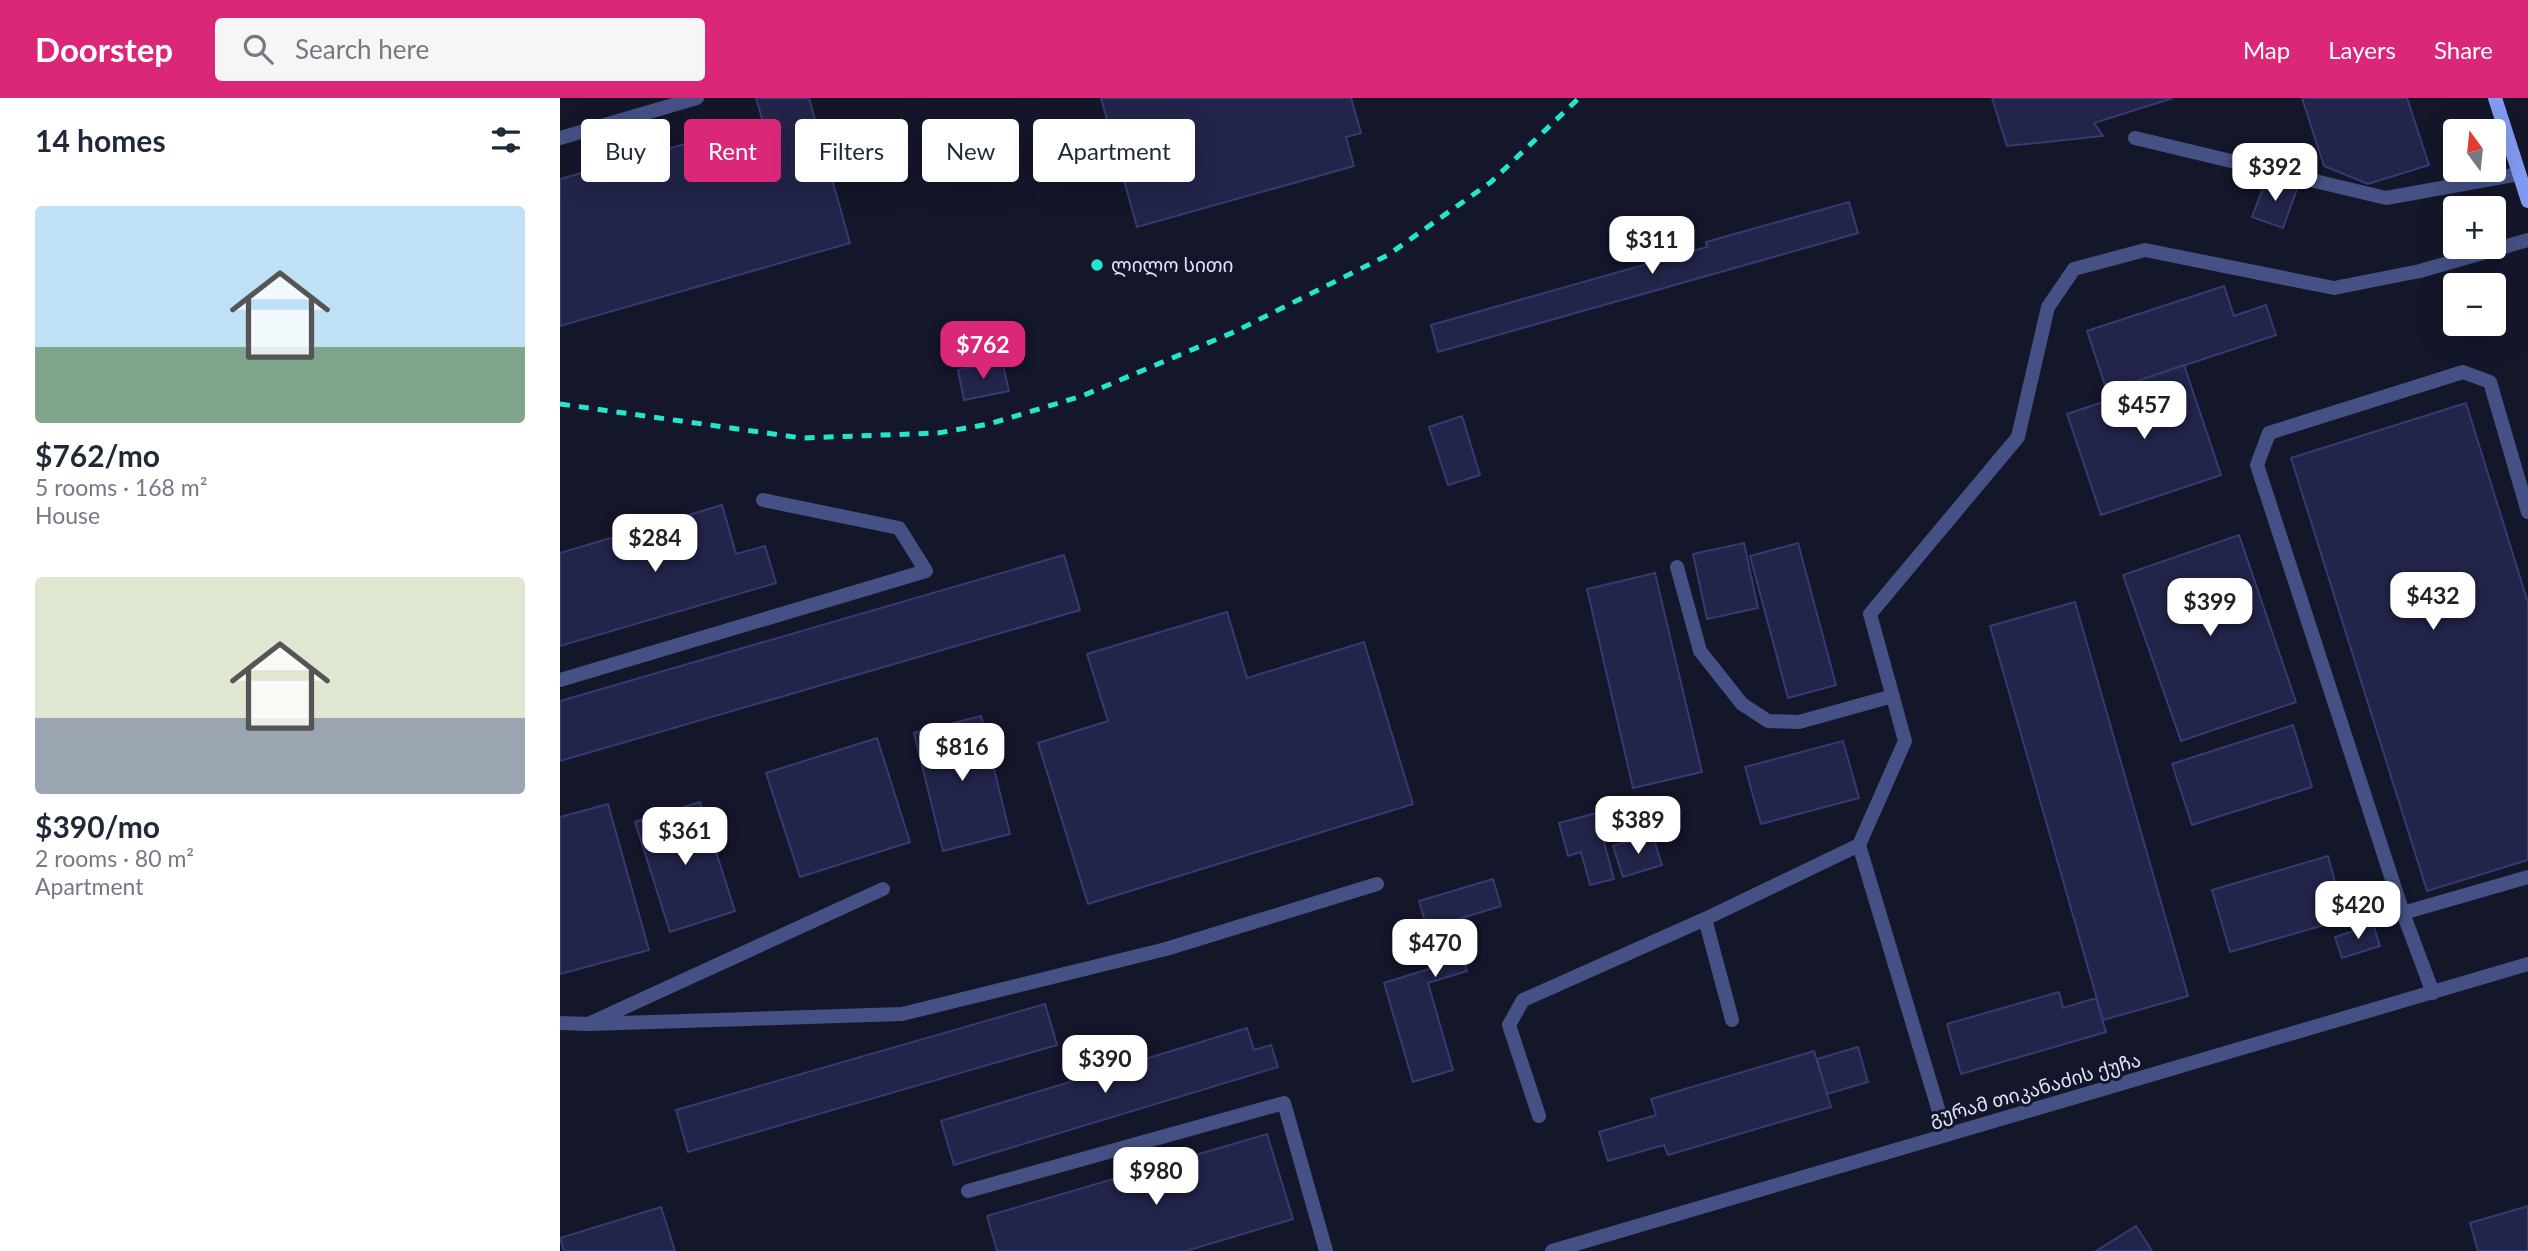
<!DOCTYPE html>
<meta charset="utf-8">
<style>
:root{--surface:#fff;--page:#f6f6f7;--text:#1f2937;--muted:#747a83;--accent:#db2777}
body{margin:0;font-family:Lato,"Noto Sans Georgian",sans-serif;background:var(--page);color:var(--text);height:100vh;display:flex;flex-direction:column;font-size:26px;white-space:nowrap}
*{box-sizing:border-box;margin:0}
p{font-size:23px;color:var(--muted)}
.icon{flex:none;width:38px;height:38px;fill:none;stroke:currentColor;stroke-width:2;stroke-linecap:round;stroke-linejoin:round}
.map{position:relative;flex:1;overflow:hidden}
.panel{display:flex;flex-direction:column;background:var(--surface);width:560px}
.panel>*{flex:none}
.guide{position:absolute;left:21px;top:21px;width:665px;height:63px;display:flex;gap:14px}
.needle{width:46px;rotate:345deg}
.tools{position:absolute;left:1883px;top:21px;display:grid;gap:14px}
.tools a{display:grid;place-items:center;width:63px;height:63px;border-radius:7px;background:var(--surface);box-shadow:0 7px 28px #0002;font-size:35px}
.price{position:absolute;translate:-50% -60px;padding:0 16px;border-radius:14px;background:#fff;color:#222;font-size:23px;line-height:46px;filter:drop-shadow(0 2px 4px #0008)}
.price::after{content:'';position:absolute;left:50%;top:42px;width:21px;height:16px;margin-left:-10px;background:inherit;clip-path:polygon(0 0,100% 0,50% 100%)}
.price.active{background:var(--accent);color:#fff}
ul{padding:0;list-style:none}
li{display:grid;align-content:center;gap:14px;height:371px;padding:0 35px}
li span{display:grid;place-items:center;height:217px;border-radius:7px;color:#555}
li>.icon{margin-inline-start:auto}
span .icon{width:126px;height:126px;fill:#fffc;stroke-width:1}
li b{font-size:30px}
h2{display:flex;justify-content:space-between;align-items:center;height:84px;padding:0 35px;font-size:30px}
.tag{padding:0 24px;border-radius:7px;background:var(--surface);box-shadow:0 7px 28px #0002;font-size:24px;line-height:63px}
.tag.active{background:var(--accent);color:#fff}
header{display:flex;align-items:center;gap:42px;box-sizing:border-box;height:98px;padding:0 35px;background:var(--accent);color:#fff}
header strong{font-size:33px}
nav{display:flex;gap:38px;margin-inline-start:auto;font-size:24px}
.search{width:490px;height:63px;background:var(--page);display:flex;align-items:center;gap:18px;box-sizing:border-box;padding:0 24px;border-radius:7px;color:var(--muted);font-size:26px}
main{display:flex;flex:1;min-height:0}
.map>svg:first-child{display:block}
.building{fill:#222449;stroke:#373973;stroke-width:2}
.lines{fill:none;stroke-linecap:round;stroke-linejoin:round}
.lane{stroke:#455184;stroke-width:14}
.street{stroke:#455184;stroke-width:14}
.secondary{stroke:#829af2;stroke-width:14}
.rail{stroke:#22e7cc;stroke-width:5;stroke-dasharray:10 9;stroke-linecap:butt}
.poi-dot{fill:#22e7cc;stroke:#14162a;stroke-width:2.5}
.labels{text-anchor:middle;stroke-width:6;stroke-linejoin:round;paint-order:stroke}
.poi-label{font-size:19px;fill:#e1e4fc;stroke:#14162a;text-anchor:start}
.street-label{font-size:19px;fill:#e1e4fc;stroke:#14162a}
</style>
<header>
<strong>Doorstep</strong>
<div class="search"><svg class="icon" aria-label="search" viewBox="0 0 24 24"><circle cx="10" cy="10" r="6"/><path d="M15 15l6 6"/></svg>Search here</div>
<nav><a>Map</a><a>Layers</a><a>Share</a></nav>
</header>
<main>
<section class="panel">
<h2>14 homes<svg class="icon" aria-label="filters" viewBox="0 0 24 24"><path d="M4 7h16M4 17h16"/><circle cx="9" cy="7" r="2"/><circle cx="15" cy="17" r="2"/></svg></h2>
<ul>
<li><span style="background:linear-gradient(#bfe0f5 65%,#7fa58c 0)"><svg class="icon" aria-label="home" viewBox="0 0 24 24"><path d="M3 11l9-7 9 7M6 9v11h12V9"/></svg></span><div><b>$762/mo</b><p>5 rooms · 168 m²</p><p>House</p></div></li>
<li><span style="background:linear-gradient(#dfe7d0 65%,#9aa5b1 0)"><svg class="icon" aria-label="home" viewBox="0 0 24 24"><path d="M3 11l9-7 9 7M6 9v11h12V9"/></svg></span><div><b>$390/mo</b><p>2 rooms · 80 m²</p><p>Apartment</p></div></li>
</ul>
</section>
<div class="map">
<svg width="1968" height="1153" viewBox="0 0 1968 1153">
<rect width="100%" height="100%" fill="#14162a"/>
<!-- building -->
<path class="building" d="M196 0H249L290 145 0 228V81L203 24Z
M541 0H791L801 35 786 39 794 68 577 129Z
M1432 0H1613L1534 25 1543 38 1447 48Z
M1742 0H1847L1869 67 1808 86 1764 68Z
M1707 80 1737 91 1723 130 1692 119Z
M1289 104 1298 135 878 254 871 227 1147 149 1146 144Z
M1664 188 1674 218 1706 207 1716 237 1547 293 1527 233Z
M442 263 449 293 404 302 398 272Z
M1624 267 1661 377 1541 417 1507 316 1549 302 1547 293Z
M1906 305 1968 505V762L1867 793 1731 360Z
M902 318 920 377 888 387 869 329Z
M162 407 176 456 205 448 216 485 0 548V455Z
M1679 437 1736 604 1621 643 1563 477Z
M1184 445 1198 510 1147 521 1133 456Z
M1238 445 1276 587 1228 600 1190 458Z
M504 457 520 512 0 663V603Z
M1095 475 1142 674 1073 690 1027 491Z
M1515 504 1628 898 1543 922 1430 528Z
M667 514 687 580 804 544 853 706 528 806 478 645 548 623 527 556Z
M421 618 450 736 383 753 354 635Z
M1733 627 1752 689 1632 727 1612 666Z
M317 640 350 744 240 779 206 675Z
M1283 643 1299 700 1201 726 1185 669Z
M140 704 175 813 110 834 75 724Z
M48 706 89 852 0 876V719Z
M1036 715 1054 781 1030 787 1021 754 1008 758 999 725Z
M1092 736 1102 767 1063 779 1053 748Z
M1768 758 1785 821 1670 854 1652 792Z
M933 781 941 808 892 823 907 873 868 885 893 972 853 984 824 885 878 868 859 803Z
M1813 826 1820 848 1782 860 1775 839Z
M1499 894 1503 910 1536 900 1546 934 1401 976 1387 926Z
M485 906 497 947 128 1054 116 1012Z
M687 930 694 952 711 947 718 969 394 1067 381 1023Z
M1298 949 1308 984 1267 996 1257 961Z
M1254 953 1271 1009 1108 1057 1104 1047 1048 1063 1039 1034 1096 1017 1091 1001Z
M707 1036 733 1121 626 1153H437L427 1118Z
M1968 1108V1153H1918L1910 1125Z
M101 1109 115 1153H4L0 1140Z
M1576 1128 1592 1153H1536Z"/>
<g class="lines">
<!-- lane -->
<path class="lane" d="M0 40 137 0
M1575 40 1826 100 1959 76
M1117 469 1140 553 1182 606 1208 623 1239 624 1333 598
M0 582 366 473 339 430 203 402
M1843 815 1968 779
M1873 895 1843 815 1697 367 1709 335 1903 274 1930 284 1968 414
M1172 922 1145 821 1299 747
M0 925 28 926 323 791
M28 926 342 916 606 851 817 786
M979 1018 949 927 963 902 1145 821
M1386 1037 1299 747 1345 643 1310 516 1458 339 1488 209 1514 171 1585 152 1774 190 1860 173 1968 142
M408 1093 724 1005 766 1153"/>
<!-- street -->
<path class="street" d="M992 1153 1968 866"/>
<!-- secondary -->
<path class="secondary" d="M1935 0 1968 103"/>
<!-- rail -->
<path class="rail" d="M0 306 242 340 378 335 429 326 522 298 674 234 828 157 931 84 1019 0"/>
</g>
<!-- markers -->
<circle class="poi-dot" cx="537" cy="167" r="7"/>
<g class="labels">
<!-- poi labels -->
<g class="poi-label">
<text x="551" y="174">ლილო სითი</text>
</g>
<!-- street labels -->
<g class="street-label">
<text transform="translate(1475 991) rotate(-16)" y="7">გურამ თიკანაძის ქუჩა</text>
</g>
</g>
</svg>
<div class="tools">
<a><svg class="needle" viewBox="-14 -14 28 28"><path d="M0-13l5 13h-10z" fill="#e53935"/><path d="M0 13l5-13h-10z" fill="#747a83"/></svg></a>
<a>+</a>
<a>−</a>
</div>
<b class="price" style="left:1715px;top:105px">$392</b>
<b class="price" style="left:1092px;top:178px">$311</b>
<b class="price active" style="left:423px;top:283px">$762</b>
<b class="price" style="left:1584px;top:343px">$457</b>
<b class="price" style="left:95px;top:476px">$284</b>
<b class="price" style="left:1873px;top:534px">$432</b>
<b class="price" style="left:1650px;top:540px">$399</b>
<b class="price" style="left:402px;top:685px">$816</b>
<b class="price" style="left:1078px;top:758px">$389</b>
<b class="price" style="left:125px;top:769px">$361</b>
<b class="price" style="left:1798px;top:843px">$420</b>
<b class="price" style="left:875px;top:881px">$470</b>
<b class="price" style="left:545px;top:997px">$390</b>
<b class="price" style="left:596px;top:1109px">$980</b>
<div class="guide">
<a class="tag">Buy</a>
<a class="tag active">Rent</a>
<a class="tag">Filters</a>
<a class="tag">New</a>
<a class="tag">Apartment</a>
</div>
</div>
</main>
